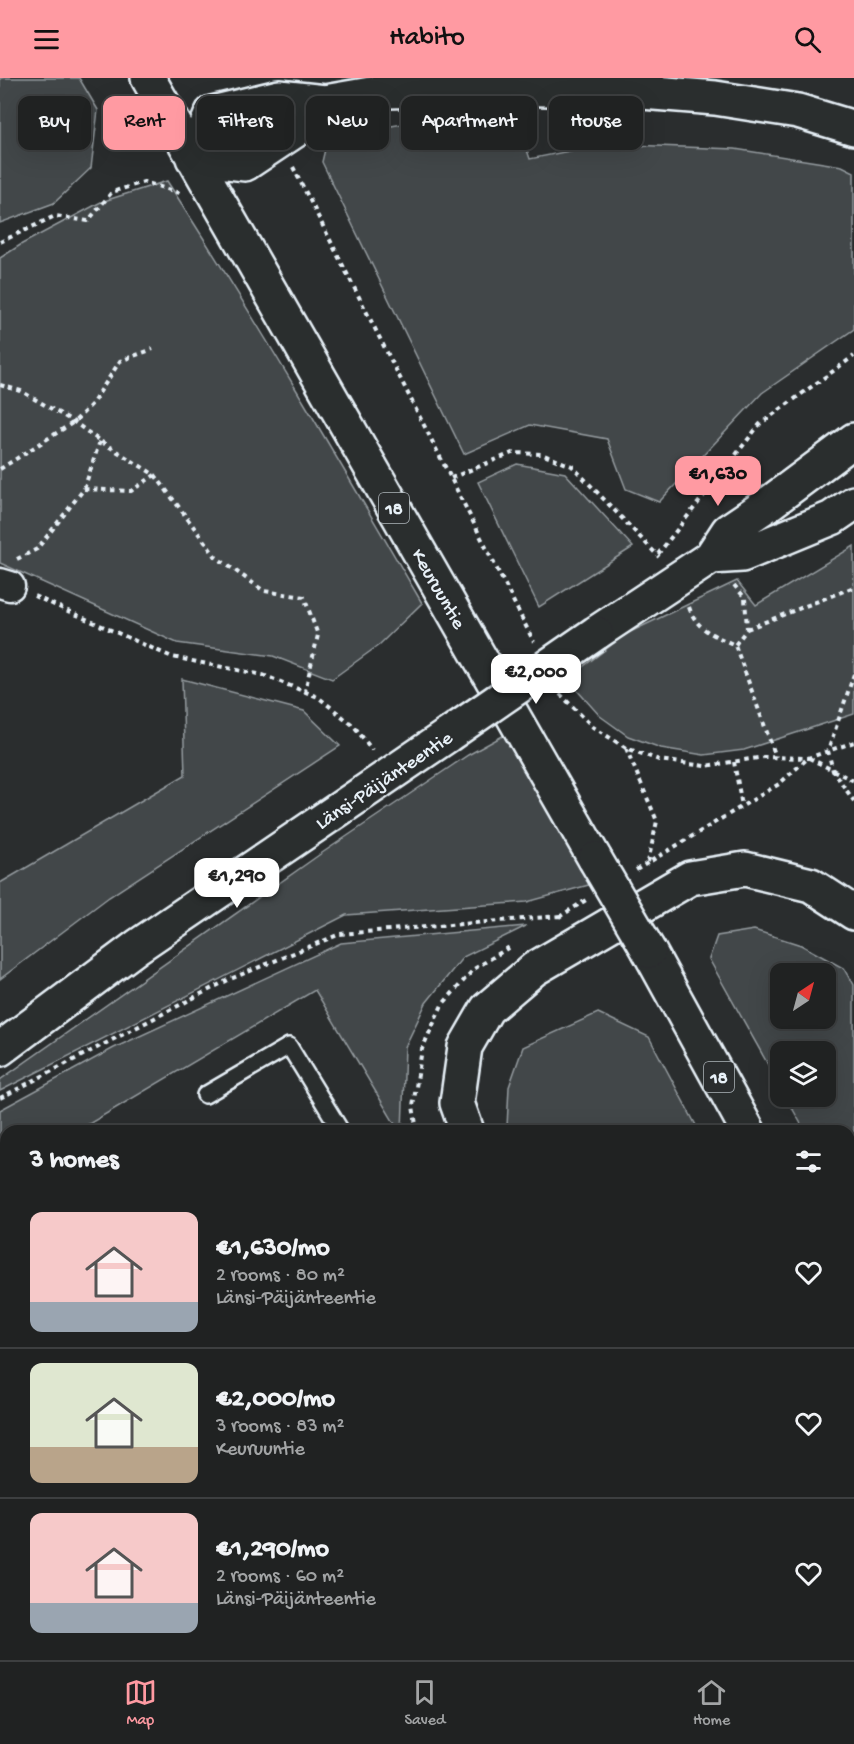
<!DOCTYPE html>
<meta charset="utf-8">
<style>
:root{--surface:#202222;--page:#2d2f2f;--text:#f1f3f6;--muted:#a2a4a5;--line:#3d3f40;--accent:#ff9aa2}
body{margin:0;font-family:"Gochi Hand",sans-serif;background:var(--page);color:var(--text);height:100vh;display:flex;flex-direction:column;font-size:22px;white-space:nowrap}
*{box-sizing:border-box;margin:0}
p{font-size:20px;color:var(--muted)}
.icon{flex:none;width:33px;height:33px;fill:none;stroke:currentColor;stroke-width:2;stroke-linecap:round;stroke-linejoin:round}
.map{position:relative;flex:1;overflow:hidden}
.drawer{position:absolute;left:0px;top:1047px;width:855px;height:536px;display:flex;flex-direction:column;background:var(--surface);border-radius:18px 18px 0 0;box-shadow:0 6px 24px #0002,0 0 0 2px var(--line)}
.drawer>*{flex:none}
.banner{position:absolute;left:18px;top:18px;width:819px;height:54px;display:flex;gap:12px}
.needle{width:39px;rotate:36deg}
.buttons{position:absolute;left:770px;top:885px;display:grid;gap:12px}
.buttons a{display:grid;place-items:center;width:66px;height:66px;border-radius:12px;background:var(--surface);box-shadow:0 6px 24px #0002,0 0 0 2px var(--line);font-size:30px}
.price{position:absolute;translate:-50% -51px;padding:0 14px;border-radius:12px;background:#fff;color:#222;font-size:20px;line-height:39px;filter:drop-shadow(0 2px 3px #0008)}
.price::after{content:'';position:absolute;left:50%;top:36px;width:18px;height:14px;margin-left:-9px;background:inherit;clip-path:polygon(0 0,100% 0,50% 100%)}
.price.selected{background:var(--accent);color:#111}
ul{padding:0;list-style:none}
li{display:flex;align-items:center;gap:18px;height:150px;padding:0 30px}
li+li{border-top:2px solid var(--line)}
li span{display:grid;place-items:center;flex:none;width:168px;height:120px;border-radius:12px;color:#555}
li>.icon{margin-inline-start:auto}
span .icon{width:72px;height:72px;fill:#fffc;stroke-width:1}
li b{font-size:26px}
h2{display:flex;justify-content:space-between;align-items:center;height:72px;padding:0 30px;font-size:26px}
.pill{padding:0 21px;border-radius:12px;background:var(--surface);box-shadow:0 6px 24px #0002,0 0 0 2px var(--line);font-size:21px;line-height:54px}
.pill.selected{background:var(--accent);color:#111}
header{display:flex;justify-content:space-between;align-items:center;height:78px;padding:0 30px;background:var(--accent);color:#111;font-size:27px;font-weight:600}
.dock{display:flex;justify-content:space-around;align-items:center;height:84px;border-top:2px solid var(--line);background:var(--surface);font-size:16px;color:var(--muted)}
.dock a{display:grid;justify-items:center;gap:3px}
.dock .selected{color:var(--accent)}
.map>svg:first-child{display:block}
.built{fill:#363a3b}
.green{fill:#424648;stroke:#959ca0;stroke-width:1.5;fill-rule:evenodd}
.lines{fill:none;stroke-linecap:round;stroke-linejoin:round}
.lane-casing{stroke:#e8f1f8;stroke-width:20}
.street-casing{stroke:#e8f1f8;stroke-width:33}
.secondary-casing{stroke:#e8f1f8;stroke-width:38}
.highway-casing{stroke:#e8f1f8;stroke-width:38}
.path{stroke:#e8f1f8;stroke-width:4;stroke-dasharray:4.5 4.5;stroke-linecap:butt}
.lane{stroke:#2a2d2e;stroke-width:15}
.street{stroke:#2a2d2e;stroke-width:28}
.secondary{stroke:#2a2d2e;stroke-width:33}
.highway{stroke:#2a2d2e;stroke-width:33}
.secondary-bridge-casing{stroke:#e8f1f8;stroke-width:38;stroke-linecap:butt}
.highway-bridge-casing{stroke:#e8f1f8;stroke-width:38;stroke-linecap:butt}
.secondary-bridge{stroke:#2a2d2e;stroke-width:33}
.highway-bridge{stroke:#2a2d2e;stroke-width:33}
.labels{text-anchor:middle;stroke-width:4.5;stroke-linejoin:round;paint-order:stroke}
.shield{fill:#2a2d2e;stroke:#afb6bb;stroke-width:1.5}
.shield-label{font-size:18px;font-weight:bold;fill:#e8f1f8}
.street-label{font-size:20px;fill:#e8f1f8;stroke:#2a2d2e}
</style>
<header><svg class="icon" aria-label="menu" viewBox="0 0 24 24"><path d="M4 6h16M4 12h16M4 18h16"/></svg>Habito<svg class="icon" aria-label="search" viewBox="0 0 24 24"><circle cx="10" cy="10" r="6"/><path d="M15 15l6 6"/></svg></header>
<div class="map">
<svg width="854" height="1582" viewBox="0 0 854 1582">
<rect width="100%" height="100%" fill="#2a2d2e"/>
<filter id="ink" filterUnits="userSpaceOnUse"><feTurbulence type="fractalNoise" baseFrequency=".0167" numOctaves="2"/><feDisplacementMap in="SourceGraphic" scale="12" xChannelSelector="R" yChannelSelector="G"/><feConvolveMatrix kernelMatrix="1 2 1 2 8 2 1 2 1" color-interpolation-filters="sRGB"/></filter>
<g filter="url(#ink)">
<!-- built -->
<path class="built" d="M6 1409V1576H849V1563L854 1573V1582H0V1413Z"/>
<!-- green -->
<path class="green" d="M0 0H79L98 32 91 90 54 125 0 145Z
M420 43 519 48 530 81 604 66 735 71 842 88 854 94V251L762 315 659 424 626 411 607 361 530 347 464 376 322 84 326 67 357 54Z
M167 103C256 241 339 383 422 525L379 567 332 601 273 578 177 565 0 485V180L22 166 101 124Z
M517 386 565 395 633 469 539 529 478 404Z
M854 468V636L744 672 704 677 661 670 628 658 600 638 567 601 626 556 737 503 756 527Z
M182 601 304 633 340 668 109 819 0 901V805L185 697Z
M508 655 596 805 527 824 346 837 0 1013V1002L319 777 468 677Z
M526 848 463 879 426 925 405 969 402 1053H399L315 912 77 1053H6V1095L0 1098V1032L114 970 341 865Z
M754 852 801 867 845 891 854 907V1142L849 1133V1053H805L786 1019 825 1018V974H780V1008L709 881 717 858ZM780 896H825V940H780Z
M598 935 649 959 699 1053H509L507 1049 509 1009 523 969Z
M854 1422V1528L849 1519V1424Z"/>
<g class="lines">
<!-- lane casing -->
<g class="lane-casing">
<path id="lane" d="M205 1017 289 968 341 1053
M0 1251 6 1247
M0 1553 6 1562
M15 1576 16 1578
M829 1576 832 1582
M613 1582 623 1576"/>
</g>
<!-- street casing -->
<g class="street-casing">
<path id="street" d="M0 505 10 508
M0 1400 6 1396"/>
</g>
<!-- secondary casing -->
<g class="secondary-casing">
<path id="secondary" d="M711 479 742 477 832 440 854 425
M596 555 711 479 728 453 771 424 854 362
M0 971 138 868 448 657
M417 1582 427 1576"/>
</g>
<!-- highway casing -->
<g class="highway-casing">
<path id="highway" d="M148 0 595 781
M193 80 212 35 279 19 325 24 388 13 490 10 618 12 715 20 798 33 854 50
M193 80 245 86 296 52 325 24
M649 873 748 1053
M467 1053 457 1025 465 969 487 931 534 891 690 800 745 791 811 807 854 835
M849 1230 854 1238
M849 1361 854 1360"/>
</g>
<!-- path -->
<path class="path" d="M293 89 534 564
M0 164 55 138 88 143 112 114 144 104 180 115
M0 307 21 313 74 344 100 363 155 397 216 479 264 513 304 519 318 557 305 613
M0 391 74 344 92 326 120 283 153 271
M451 400 512 375 541 376 572 388 659 479
M84 411 131 413 155 397
M658 476 760 346 854 278
M17 481 37 471 84 411 100 363
M734 507 745 520 747 551 735 567
M34 518 172 579 263 597 318 619 354 648 372 672
M689 529C697 553 714 557 735 567L776 679
M747 551 854 509
M854 596 828 673 833 693 854 723
M560 616 593 649 626 670 659 682 705 688 764 679 808 680 854 664
M626 670 657 743 648 784
M809 680 854 703
M734 684 742 728
M636 792 779 706 808 680
M559 839 586 822
M0 1020 228 902 340 856 560 838
M417 1053 413 1028 422 971 442 927 474 891 511 868
M303 1582 313 1576
M508 1582 518 1576"/>
<!-- lane -->
<use href="#lane" class="lane"/>
<!-- street -->
<use href="#street" class="street"/>
<!-- secondary -->
<use href="#secondary" class="secondary"/>
<!-- highway -->
<use href="#highway" class="highway"/>
<!-- secondary-bridge casing -->
<g class="secondary-bridge-casing">
<path id="secondary-bridge" d="M448 657 596 555"/>
</g>
<!-- highway-bridge casing -->
<g class="highway-bridge-casing">
<path id="highway-bridge" d="M595 781 649 873"/>
</g>
<!-- secondary-bridge -->
<use href="#secondary-bridge" class="secondary-bridge"/>
<!-- highway-bridge -->
<use href="#highway-bridge" class="highway-bridge"/>
</g>
</g>
<g class="labels">
<!-- shield labels -->
<g class="shield">
<rect x="379" y="415" width="30" height="30" rx="4.5"/>
<rect x="704" y="984" width="30" height="30" rx="4.5"/>
</g>
<g class="shield-label">
<text x="394" y="436">18</text>
<text x="719" y="1005">18</text>
</g>
<!-- street labels -->
<g class="street-label">
<text transform="translate(440 510) rotate(60)" y="7">Keuruuntie</text>
<text transform="translate(383 701) rotate(-34)" y="7">Länsi-Päijänteentie</text>
</g>
</g>
</svg>
<div class="buttons">
<a><svg class="needle" viewBox="-14 -14 28 28"><path d="M0-13l5 13h-10z" fill="#e53935"/><path d="M0 13l5-13h-10z" fill="#a2a4a5"/></svg></a>
<a><svg class="icon" aria-label="layers" viewBox="0 0 24 24"><path d="M12 4l9 5-9 5-9-5zM3 14l9 5 9-5"/></svg></a>
</div>
<b class="price selected" style="left:718px;top:429px">€1,630</b>
<b class="price" style="left:536px;top:627px">€2,000</b>
<b class="price" style="left:237px;top:831px">€1,290</b>
<div class="banner">
<a class="pill">Buy</a>
<a class="pill selected">Rent</a>
<a class="pill">Filters</a>
<a class="pill">New</a>
<a class="pill">Apartment</a>
<a class="pill">House</a>
</div>
<section class="drawer">
<h2>3 homes<svg class="icon" aria-label="filters" viewBox="0 0 24 24"><path d="M4 7h16M4 17h16"/><circle cx="9" cy="7" r="2"/><circle cx="15" cy="17" r="2"/></svg></h2>
<ul>
<li><span style="background:linear-gradient(#f6c9c9 75%,#9aa5b1 0)"><svg class="icon" aria-label="home" viewBox="0 0 24 24"><path d="M3 11l9-7 9 7M6 9v11h12V9"/></svg></span><div><b>€1,630/mo</b><p>2 rooms · 80 m²</p><p>Länsi-Päijänteentie</p></div><svg class="icon" aria-label="heart" viewBox="0 0 24 24"><path d="M12 20l-8-8c-3-5 5-10 8-4 3-6 11-1 8 4z"/></svg></li>
<li><span style="background:linear-gradient(#dfe7d0 70%,#b9a48a 0)"><svg class="icon" aria-label="home" viewBox="0 0 24 24"><path d="M3 11l9-7 9 7M6 9v11h12V9"/></svg></span><div><b>€2,000/mo</b><p>3 rooms · 83 m²</p><p>Keuruuntie</p></div><svg class="icon" aria-label="heart" viewBox="0 0 24 24"><path d="M12 20l-8-8c-3-5 5-10 8-4 3-6 11-1 8 4z"/></svg></li>
<li><span style="background:linear-gradient(#f6c9c9 75%,#9aa5b1 0)"><svg class="icon" aria-label="home" viewBox="0 0 24 24"><path d="M3 11l9-7 9 7M6 9v11h12V9"/></svg></span><div><b>€1,290/mo</b><p>2 rooms · 60 m²</p><p>Länsi-Päijänteentie</p></div><svg class="icon" aria-label="heart" viewBox="0 0 24 24"><path d="M12 20l-8-8c-3-5 5-10 8-4 3-6 11-1 8 4z"/></svg></li>
</ul>
</section>
</div>
<nav class="dock">
<a class="selected"><svg class="icon" aria-label="map" viewBox="0 0 24 24"><path d="M3 6l6-2 6 2 6-2v14l-6 2-6-2-6 2zM9 4v14M15 6v14"/></svg>Map</a>
<a><svg class="icon" aria-label="saved" viewBox="0 0 24 24"><path d="M7 4h10v16l-5-4-5 4z"/></svg>Saved</a>
<a><svg class="icon" aria-label="home" viewBox="0 0 24 24"><path d="M3 11l9-7 9 7M6 9v11h12V9"/></svg>Home</a>
</nav>
